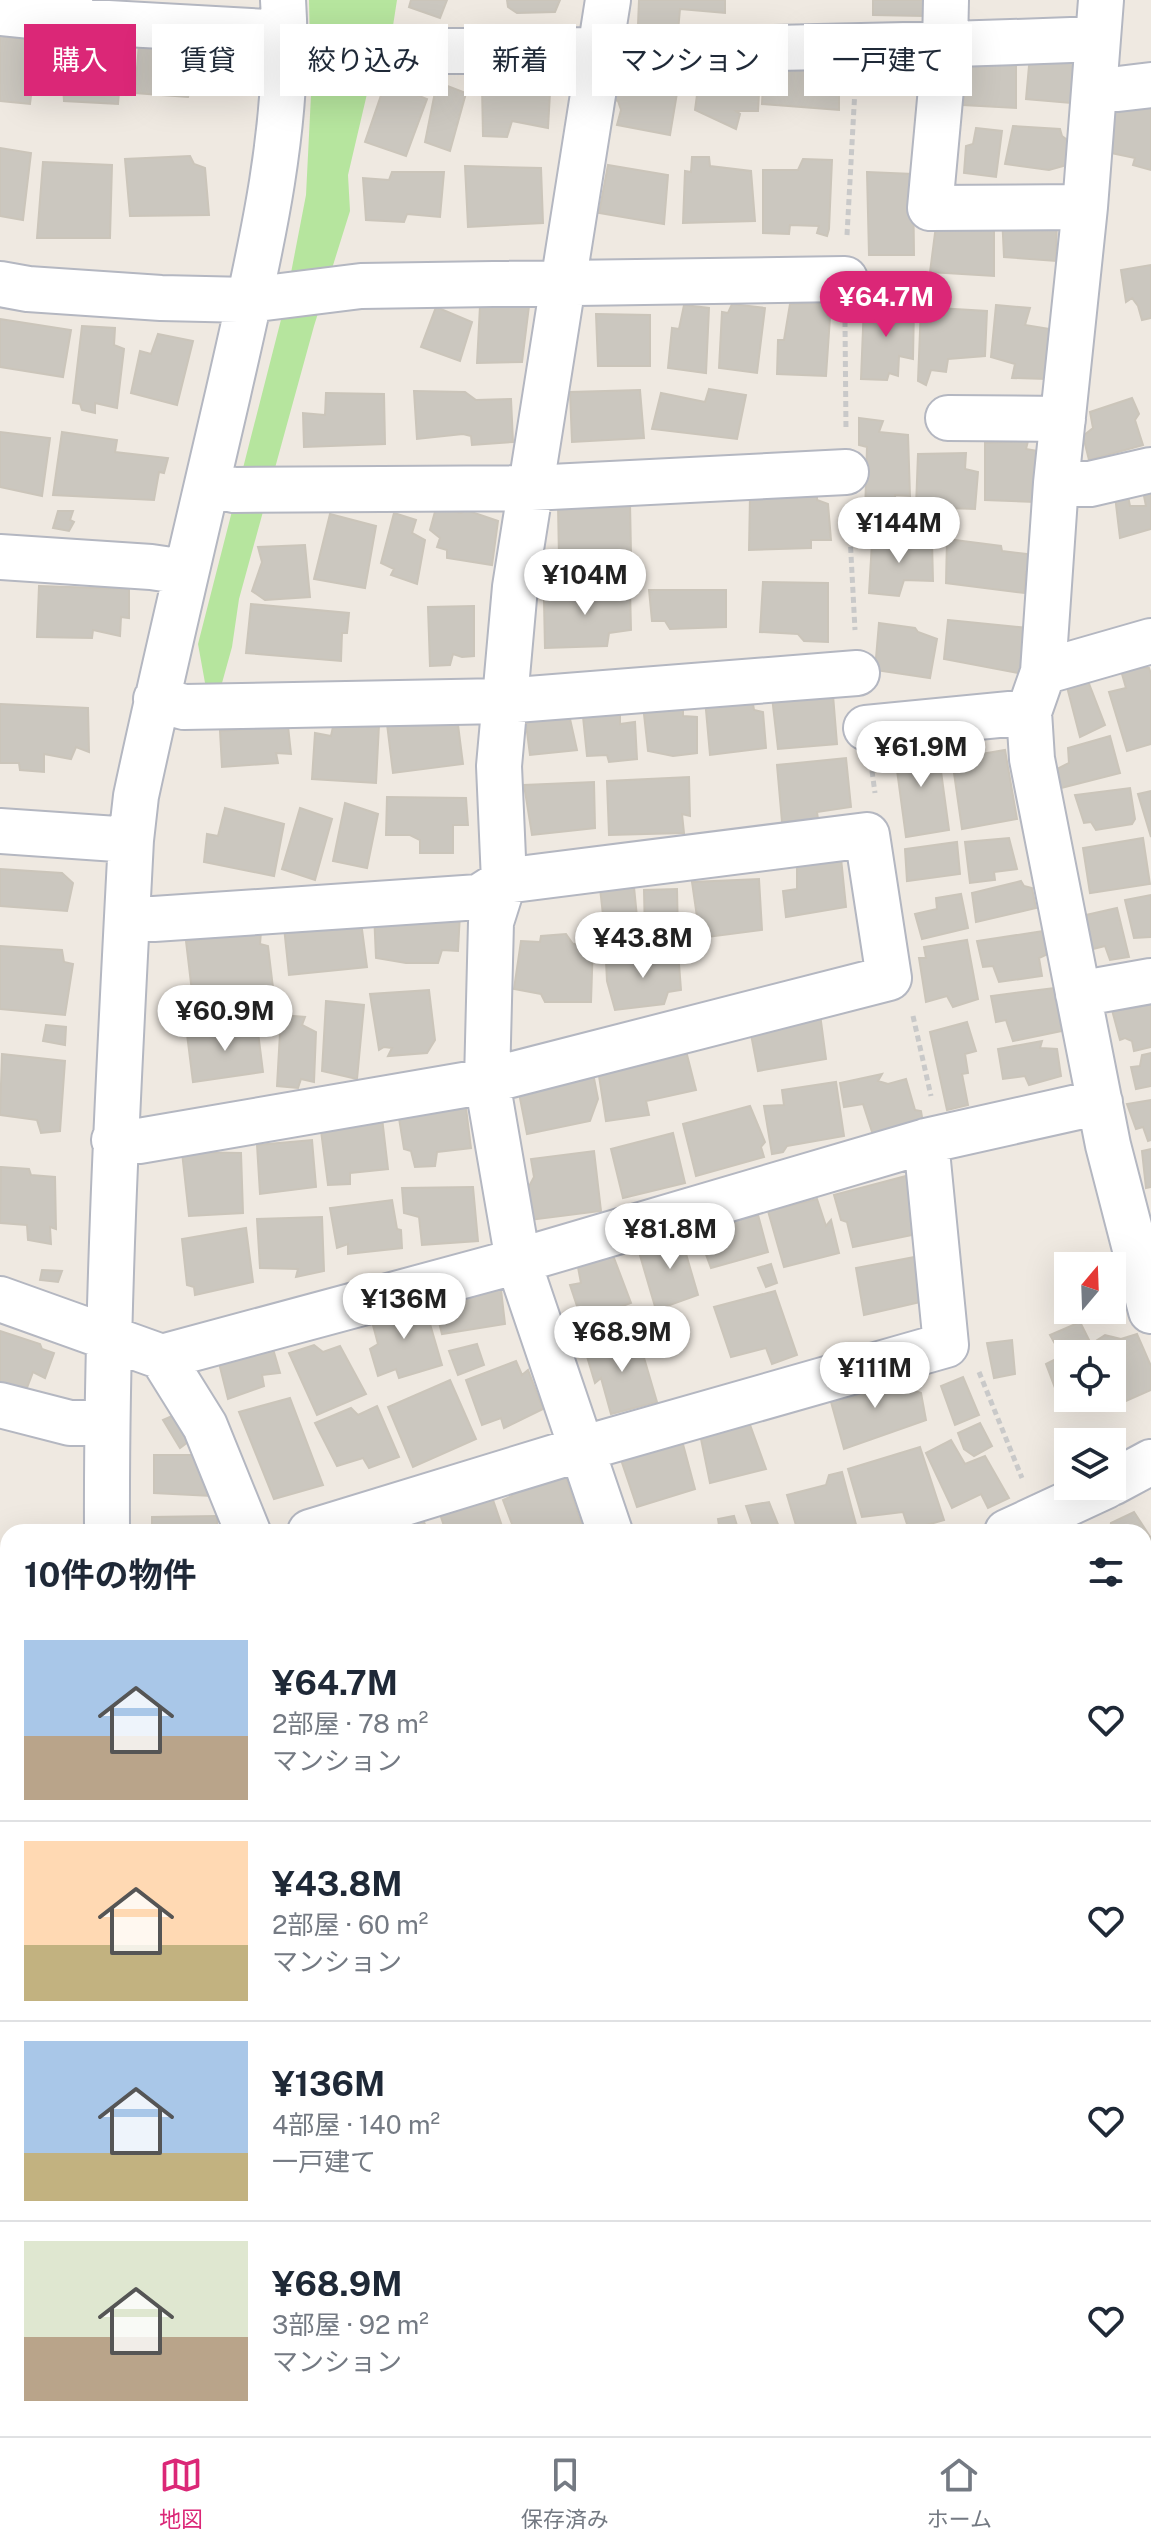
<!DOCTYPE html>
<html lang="ja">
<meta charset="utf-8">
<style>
:root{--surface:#fff;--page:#f2f2f3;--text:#1f2937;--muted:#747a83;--line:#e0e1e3;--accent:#db2777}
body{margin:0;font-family:"Public Sans","Noto Sans JP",sans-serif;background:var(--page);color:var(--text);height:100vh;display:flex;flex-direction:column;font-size:30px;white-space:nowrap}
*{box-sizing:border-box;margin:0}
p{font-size:26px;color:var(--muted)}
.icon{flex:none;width:44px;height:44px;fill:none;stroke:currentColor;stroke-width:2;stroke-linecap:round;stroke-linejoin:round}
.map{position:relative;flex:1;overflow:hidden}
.details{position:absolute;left:0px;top:1524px;width:1152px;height:912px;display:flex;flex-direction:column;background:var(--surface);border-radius:24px 24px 0 0;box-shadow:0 8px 32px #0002}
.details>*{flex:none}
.guide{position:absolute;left:24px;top:24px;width:1104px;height:72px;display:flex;gap:16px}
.needle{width:52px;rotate:19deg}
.controls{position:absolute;left:1054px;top:1252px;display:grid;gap:16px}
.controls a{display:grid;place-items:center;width:72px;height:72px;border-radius:0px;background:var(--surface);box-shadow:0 8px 32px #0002;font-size:40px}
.price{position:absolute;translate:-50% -68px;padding:0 18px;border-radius:28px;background:#fff;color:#222;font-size:26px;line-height:52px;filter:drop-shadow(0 2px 4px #0008)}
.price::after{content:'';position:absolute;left:50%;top:48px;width:24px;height:18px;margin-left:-12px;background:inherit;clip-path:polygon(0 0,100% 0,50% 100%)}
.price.selected{background:var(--accent);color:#fff}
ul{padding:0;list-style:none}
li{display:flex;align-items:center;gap:24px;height:200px;padding:0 24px}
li+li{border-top:2px solid var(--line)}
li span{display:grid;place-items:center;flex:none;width:224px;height:160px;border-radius:0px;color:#555}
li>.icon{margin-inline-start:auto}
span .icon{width:96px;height:96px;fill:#fffc;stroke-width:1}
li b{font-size:34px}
h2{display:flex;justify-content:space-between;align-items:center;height:96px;padding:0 24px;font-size:34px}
.tag{padding:0 28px;border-radius:0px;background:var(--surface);box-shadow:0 8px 32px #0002;font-size:28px;line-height:72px}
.tag.selected{background:var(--accent);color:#fff}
.tabs{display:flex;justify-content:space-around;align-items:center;height:112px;border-top:2px solid var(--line);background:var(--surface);font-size:22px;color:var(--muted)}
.tabs a{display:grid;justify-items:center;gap:4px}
.tabs .selected{color:var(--accent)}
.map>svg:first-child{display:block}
.green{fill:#b6e59e}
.building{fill:#cbc7bf;stroke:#cbc5ba;stroke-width:2}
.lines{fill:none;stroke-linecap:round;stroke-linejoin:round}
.minor-casing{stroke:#b4b7c1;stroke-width:48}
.path{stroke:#c9c9c9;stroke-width:5;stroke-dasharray:6 4;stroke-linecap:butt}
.minor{stroke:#fff;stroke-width:44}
</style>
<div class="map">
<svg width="1151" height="2436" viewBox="0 0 1151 2436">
<rect width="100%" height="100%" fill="#efe9e1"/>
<!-- green -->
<path class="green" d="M309 0H397L390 45 370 81 348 175 350 211 314 326 239 599 232 647 222 683 209 705 198 644 285 304 306 195 311 95Z
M8 2125V2229L0 2231V2126Z"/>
<!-- building -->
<path class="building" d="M411 0H447L440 18 409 7Z
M507 0H560L555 12 517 13 508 7Z
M639 0H725V13L680 9 678 31 638 25Z
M873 0H924V16L873 15Z
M50 34 123 45 118 104 64 101 62 72 52 69Z
M0 36 38 41 30 104 0 101Z
M139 43 227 51 225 87 193 81 188 97 135 93Z
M968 55 1016 57V108L963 105Z
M1037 58 1079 59 1071 103 1026 99 1029 66Z
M764 61 839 65V110L762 104Z
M701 65 760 75 758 111H736L740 114 736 129 695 110Z
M626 66 680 75 670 135 617 125 621 110 618 101 610 98 613 74 623 75Z
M495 72 551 75 548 128 512 121 507 137 483 136 482 86 493 87Z
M388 75 417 84 414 94 427 99 406 156 365 142Z
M437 82 466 93 450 151 425 142Z
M1151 100V170L1133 165 1135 158 1106 152 1111 107Z
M1013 126 1060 129 1062 136 1070 142 1067 165 1049 170 1005 164Z
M976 128 1002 131 996 177 964 173 966 146 973 144Z
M0 148 31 153 23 220 0 216Z
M190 156 194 164 205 168 209 215 130 216 125 159Z
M692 157H709L710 166 751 171 755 221 683 223 685 171 691 172Z
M803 159 832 160 829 229 827 236 817 233 819 226 790 225 789 234 763 233V170H798Z
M43 162 112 165 110 238H37Z
M608 165 668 175 664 224 599 213Z
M465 166 541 168 543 223 468 227Z
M392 172H444L440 217 407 214 404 222 366 220 363 178 389 180Z
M867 172 913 174 914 255H869Z
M938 210 994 213V276L930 272Z
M1057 214 1056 261 1004 257 1002 215Z
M1151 265V318L1142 320 1138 306 1132 298 1126 302 1121 270Z
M831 303 826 376 777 374 778 340H784L790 304Z
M732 304 765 308 757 373 719 368 722 312 728 313Z
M864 304 914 306 913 359 899 356 898 376 889 373 887 380 861 379Z
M684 305 709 308 706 373 668 368 672 328 679 329Z
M996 305 1030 308 1025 325 1050 329 1046 379 1012 378 1015 364 991 357Z
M480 306H529L522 362 477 363Z
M436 307 472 322 460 361 421 347Z
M921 307 987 311 985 356 948 359 946 372 931 370 926 385 918 381Z
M596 314 650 315V366H598Z
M0 319 71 330 63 377 0 367Z
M82 326 115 328 114 345 124 349 117 408 95 403V413L82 410 80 404 73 403Z
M158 334 193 341 177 405 131 393 140 351 151 354Z
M709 389 746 395 737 439 652 429 661 393 705 402Z
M640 390 644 438 572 442 570 392Z
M414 391 465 392 476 400 511 399 513 442 472 445 471 436 463 434 417 439Z
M326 393 384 394 385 444 304 447 303 413 325 415Z
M1132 398 1139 414 1135 420 1143 445 1089 460 1083 436 1093 428 1090 412Z
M859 418 883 421 879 432 908 435 910 496 895 495 896 514H865L867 447 859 445Z
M0 432 50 438 42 496 0 487Z
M62 432 117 440 115 452 168 458 164 473 159 472 154 500 53 495Z
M1028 441 1026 449 1038 451 1035 502 985 500V443Z
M966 453 965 469 978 472 975 509 916 507 918 454Z
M1151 490V529L1120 538 1115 496H1128L1130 506H1146L1143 491Z
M817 493V500L828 504 831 540H811V548L749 550 750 496Z
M630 503 631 553 559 558 558 505Z
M436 508 461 513 466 510 498 521 492 565 447 558V550L437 547 440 538 430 530Z
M58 511H73L70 520 74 522 69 531 53 528Z
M394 513 416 520 412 533 425 540 417 584 391 575 394 569 381 563Z
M330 514 376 526 365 588 314 579Z
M947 539 1001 546 1002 551 1035 555 1034 572H1026L1024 593 946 583Z
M932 541 933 581 904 580 899 596 869 593 872 542Z
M305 545 310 597 265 600 252 591 262 562 258 547Z
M763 582 828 583V642L804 641 798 634 760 632Z
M39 586 129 589V618L121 617 120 636 93 630 92 638 37 637Z
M630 589 631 630 609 633 607 646 545 648 544 601 548 592Z
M649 590H726V627L670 629 665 621H652Z
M251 604 349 613 347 633H342L341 661 246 653Z
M474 606V656L462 657 453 654 450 665 430 666 428 607Z
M948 620 1028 628 1023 674 944 659Z
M879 623 915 628 918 632 937 639 930 678 875 670Z
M1120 667 1149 668 1151 674V744L1127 751 1109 692 1126 688Z
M1088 681 1105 725 1080 737 1067 687Z
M833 695 837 744 778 749 772 697Z
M752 698 754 710 763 712 766 748 710 755 705 699Z
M683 701V716L697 717V753L673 756 648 751 643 705Z
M0 704 88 708 89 752 76 747 71 759 44 754V772L20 770 19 763H0Z
M620 705V724L635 722 637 759 609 762 607 755 587 756 582 707Z
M524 709 568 710 577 750 530 755Z
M457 717 463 764 393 773 387 724Z
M334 722 379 725 376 783 312 779 315 733 331 736Z
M288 726 291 754 276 753 278 763 222 767 220 731Z
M1110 736 1120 773 1057 789 1052 778 1057 769 1069 763 1068 748Z
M937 742 949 830 906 837 894 748Z
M1005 750 1017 819 962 829 952 759Z
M846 758 851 807 817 812 818 819 782 822 777 765Z
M689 777 690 816 682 814 684 833 609 835 607 781Z
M594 782 595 828 532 835 524 785Z
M1130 788 1135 819 1132 824 1096 830 1091 822 1084 823 1075 795Z
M1151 791V837L1138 794Z
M387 797 466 798 468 825H453V853H420V840L410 835H386Z
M345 803 378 814 367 868 333 861Z
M225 808 284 824 274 876 204 862 207 834 218 836Z
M300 808 332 819 315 880 282 869Z
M1009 838 1017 869 994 872 995 880 970 883 965 842Z
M1143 838 1150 884 1090 893 1083 848Z
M957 842 960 874 907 881 905 849Z
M841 858 846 907 786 917 783 891 797 889V864Z
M0 869 62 873 73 883 67 911 0 906Z
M759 879 762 930 700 938 692 882Z
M1021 881 1024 886 1032 888 1036 908 976 922 972 893Z
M634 887 639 937 606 942 600 888Z
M677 889 678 935H645L644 890Z
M961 894 968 928 922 939 915 914 937 909 936 898Z
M1151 895V937L1134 938 1125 900Z
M1117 908 1129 957 1110 960 1105 946 1085 951 1077 917Z
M374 913H460L458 951 442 950 438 963H406L376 958Z
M361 922 367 967 289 975 284 927Z
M1044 931 1048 954 1039 958 1042 976 999 982 993 966 983 967 977 941Z
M261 932 260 944 268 946 273 988 193 1000 186 941Z
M566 934 573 944 593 942 591 1002H545L541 994 514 989 521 941 540 942 541 936Z
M967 940 978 999 953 1007 947 996 926 1002 919 958H926L924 947Z
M0 946 62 950 64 962 73 964 65 1015 0 1009Z
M678 951 681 990 668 992 664 1004 615 1010 607 981 606 961Z
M1054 988 1062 1031 1013 1041 1006 1020 996 1022 991 996Z
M429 990 435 1040 427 1053 388 1056 392 1048 384 1047 379 1050 370 994Z
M326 1001 364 1005 357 1079 322 1071Z
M1151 1002V1047L1134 1051 1132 1041 1125 1038 1120 1040 1112 1010Z
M820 1014 826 1059 758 1071 750 1029Z
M281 1015 305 1017 302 1025 316 1032 314 1082 301 1079 298 1088 277 1086Z
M967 1022 976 1051 965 1054 968 1073 962 1074 968 1105 947 1110 930 1032Z
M257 1024 263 1072 193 1082 187 1034Z
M46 1025 66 1027 65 1045 43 1041Z
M1042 1041 1040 1048 1057 1049 1061 1076 1029 1085 1025 1076 1003 1079 998 1049Z
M685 1047 696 1090 646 1101 649 1115 606 1121 597 1063Z
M1151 1053V1086L1136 1089 1131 1067 1140 1066 1142 1055Z
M2 1054 65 1061 60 1131 41 1133 37 1120 0 1115Z
M591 1063 598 1099 590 1121 527 1134 517 1083Z
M882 1074 878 1081 888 1084 906 1079 915 1110 921 1111 924 1129 875 1141 863 1104 844 1107 840 1083Z
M836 1082 844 1136 787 1146 783 1152 772 1154 764 1106 784 1105 782 1090Z
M465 1100 471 1148 437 1152 435 1166 415 1167 411 1151 404 1149 397 1106Z
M1151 1100V1140L1148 1141 1143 1127 1136 1129 1127 1104Z
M750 1106 765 1142 761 1147 764 1157 696 1176 683 1124Z
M381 1109 388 1169 350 1173V1184L328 1185 320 1123Z
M673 1133 685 1183 623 1198 611 1149Z
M312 1140 316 1187 260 1194 257 1145Z
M1151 1149V1187L1146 1188 1142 1151Z
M594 1151 601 1211 530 1220 527 1190 534 1177 531 1159Z
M182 1152 241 1153 243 1213 189 1216Z
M1 1167 29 1169 31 1175 55 1177 56 1229 50 1227 51 1244 28 1240 27 1225 0 1223Z
M906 1176 913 1193 909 1199 917 1234 853 1247 847 1222 841 1220 834 1195Z
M473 1187 478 1241 422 1245 419 1217 404 1213 402 1188Z
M817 1199 826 1226 831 1220 839 1253 784 1267 768 1211Z
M392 1200 397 1229 401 1230 402 1248 348 1254V1244L337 1248 330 1208Z
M758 1215 768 1252 711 1268 697 1230Z
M322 1217 324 1271 296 1277 298 1269 260 1268 257 1219Z
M246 1228 253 1282 195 1295 194 1287 187 1285 182 1239Z
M687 1230 693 1243 684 1247 698 1295 656 1310 639 1252 660 1250V1241Z
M611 1250 631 1303 582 1321 570 1285 581 1283 577 1262Z
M920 1256 929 1300 864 1315 856 1268Z
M771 1264 777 1283 766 1287 758 1268Z
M1125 1269 1134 1297 1112 1303V1273Z
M42 1270 62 1271 58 1282 40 1280Z
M500 1281 505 1324 442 1334 432 1295Z
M775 1291 797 1355 772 1364 766 1348 731 1357 714 1307Z
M423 1300 442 1365 399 1378 396 1369 378 1376 370 1349 378 1344 370 1314Z
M1080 1322 1091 1344 1105 1335 1121 1339 1137 1334 1151 1366V1390L1117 1405 1112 1394V1354H1068V1397L1060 1401 1046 1364 1062 1356 1050 1335Z
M0 1331 40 1344 42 1349 54 1353 45 1378 33 1372 25 1393 0 1384Z
M637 1334 657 1402 611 1414 601 1378 595 1383 585 1350Z
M1012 1340 1015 1374 994 1378 987 1343Z
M271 1342 280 1373 262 1375 264 1386 228 1399 218 1359Z
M477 1344 484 1365 458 1375 449 1351Z
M314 1345 323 1352 340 1346 366 1394 317 1415 289 1353Z
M516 1361 522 1375 528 1370 543 1409 504 1428 501 1418 482 1425 466 1380Z
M902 1376 910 1389 921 1393 926 1420 844 1449 828 1391Z
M963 1377 979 1415 955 1425 941 1386Z
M450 1380 476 1439 413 1467 388 1407Z
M290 1398 323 1485 274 1499 239 1412Z
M377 1406 399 1457 369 1468 363 1458 337 1466 315 1423 351 1408 358 1415Z
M172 1416 188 1442 180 1448 163 1420Z
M749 1422 766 1469 710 1483 700 1434Z
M980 1423 992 1446 974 1456 964 1449 958 1433Z
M680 1433 695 1489 637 1507 618 1451Z
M951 1440 965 1464 985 1456 1009 1498 988 1508 981 1494 952 1508 926 1453Z
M920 1447 944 1520 909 1530 903 1512 862 1517 848 1469Z
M154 1455H195L211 1496 154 1493Z
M563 1469 584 1532H515L503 1500 512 1496 509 1485Z
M842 1472 858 1532H798L787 1495 826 1485 829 1475Z
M492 1497 504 1532H446L439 1511Z
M769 1502 781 1532H755L746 1506Z
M420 1512 428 1532H375Z
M1134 1512 1151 1538V1606L1144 1594V1532H1109L1111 1523Z
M217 1516V1532H152V1517Z
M734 1516 739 1532H720L718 1519Z
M3 1932 5 1940H8V2007L0 2010V1933Z
M1151 1961V2003L1144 2005V1963Z
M1151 2029V2065L1144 2068V2031Z
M0 2064H8V2125L0 2126Z
M1151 2116V2164L1144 2166V2118Z
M0 2275H4L8 2298V2336L0 2338Z
M8 2352V2416L0 2417V2353Z
M1151 2420V2436H1113L1112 2433 1128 2428H1144V2422Z
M95 2428H187V2430L157 2436H96Z
M303 2428H387L389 2436H304Z
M411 2428H484L485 2436H412Z
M629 2428H666L645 2436H632Z
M696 2428H760L763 2436H694L692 2430Z
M881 2428H927L928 2431 937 2428 940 2436H858Z
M957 2428H1025L1027 2436H959Z"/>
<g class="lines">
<!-- minor casing -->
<g class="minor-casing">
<path id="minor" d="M608 0 515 587 499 766 504 881 491 922 487 1081 518 1261 610 1532
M946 0 945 45 930 208 1085 207
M1101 0 1085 207 1056 483 1043 672 1029 712 1032 759 1108 1145 1151 1311
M0 13 90 22 286 33
M405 51C636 51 867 48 1098 39
M1095 89H1118L1151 85
M0 284 28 289 161 298 249 300 361 286 845 279
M948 418 1063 419
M1056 483 1090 484 1151 470
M207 484 234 490 531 488 846 472
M0 557 151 567 185 572
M1043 672 1151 641
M156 699 184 707 504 701 857 673
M866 728 1029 712
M0 831 131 840
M1078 994 1151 981
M114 1140 139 1141 487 1081 889 978 867 835 504 881 479 897 154 919 127 917
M0 1299 162 1357 205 1426 248 1532
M162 1357 518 1261 926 1141 1100 1102
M0 1405 70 1423H107
M1112 1483 1151 1462
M107 1532C106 1301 119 1071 131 840L136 796C165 661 197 528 228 394 256 270 292 127 283 0
M310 1532 581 1449 946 1345 926 1141
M1007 1532 1106 1486
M0 1818 8 1817
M1144 1862 1151 1878
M1144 1930 1151 1927
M0 2255 8 2253
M252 2428 254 2436
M561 2428 566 2436
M801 2428 805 2436
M1080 2428 1082 2436"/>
</g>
<!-- path -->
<path class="path" d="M326 42 364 47
M847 235 855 89
M845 321 846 431
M849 517 855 630
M872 771 875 793
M913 1016 931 1096
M979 1372 1022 1478"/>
<!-- minor -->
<use href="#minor" class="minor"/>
</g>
</svg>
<div class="controls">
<a><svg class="needle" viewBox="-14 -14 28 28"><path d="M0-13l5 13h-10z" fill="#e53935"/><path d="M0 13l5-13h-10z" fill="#747a83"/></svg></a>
<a><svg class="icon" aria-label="locate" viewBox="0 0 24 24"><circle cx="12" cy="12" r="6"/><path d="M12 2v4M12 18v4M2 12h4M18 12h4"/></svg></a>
<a><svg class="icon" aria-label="layers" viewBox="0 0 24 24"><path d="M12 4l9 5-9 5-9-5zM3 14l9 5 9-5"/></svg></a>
</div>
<b class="price selected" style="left:886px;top:339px">¥64.7M</b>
<b class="price" style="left:899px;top:565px">¥144M</b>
<b class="price" style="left:585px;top:617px">¥104M</b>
<b class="price" style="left:921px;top:789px">¥61.9M</b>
<b class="price" style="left:643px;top:980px">¥43.8M</b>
<b class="price" style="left:225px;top:1053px">¥60.9M</b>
<b class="price" style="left:670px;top:1271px">¥81.8M</b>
<b class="price" style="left:404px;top:1341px">¥136M</b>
<b class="price" style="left:622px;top:1374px">¥68.9M</b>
<b class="price" style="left:875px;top:1410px">¥111M</b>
<div class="guide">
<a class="tag selected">購入</a>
<a class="tag">賃貸</a>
<a class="tag">絞り込み</a>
<a class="tag">新着</a>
<a class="tag">マンション</a>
<a class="tag">一戸建て</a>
</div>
<section class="details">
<h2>10件の物件<svg class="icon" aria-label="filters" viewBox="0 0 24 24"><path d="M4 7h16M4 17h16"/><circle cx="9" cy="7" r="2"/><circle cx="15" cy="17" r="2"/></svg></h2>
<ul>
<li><span style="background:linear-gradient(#a9c7e8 60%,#b9a48a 0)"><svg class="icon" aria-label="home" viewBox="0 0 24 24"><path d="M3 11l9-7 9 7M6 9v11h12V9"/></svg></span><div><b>¥64.7M</b><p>2部屋 · 78 m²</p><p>マンション</p></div><svg class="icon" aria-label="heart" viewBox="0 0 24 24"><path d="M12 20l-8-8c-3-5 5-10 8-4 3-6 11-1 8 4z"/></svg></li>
<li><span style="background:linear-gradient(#ffd9b3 65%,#c2b280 0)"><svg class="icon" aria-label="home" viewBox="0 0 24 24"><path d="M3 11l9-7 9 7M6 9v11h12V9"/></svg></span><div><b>¥43.8M</b><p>2部屋 · 60 m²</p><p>マンション</p></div><svg class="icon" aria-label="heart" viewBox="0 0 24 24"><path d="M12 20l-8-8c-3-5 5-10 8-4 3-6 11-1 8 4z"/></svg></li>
<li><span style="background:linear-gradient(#a9c7e8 70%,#c2b280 0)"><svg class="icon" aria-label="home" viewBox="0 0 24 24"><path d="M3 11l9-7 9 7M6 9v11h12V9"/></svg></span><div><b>¥136M</b><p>4部屋 · 140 m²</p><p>一戸建て</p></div><svg class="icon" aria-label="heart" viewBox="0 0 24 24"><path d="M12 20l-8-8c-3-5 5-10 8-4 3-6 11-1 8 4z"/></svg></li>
<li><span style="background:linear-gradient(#dfe7d0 60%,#b9a48a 0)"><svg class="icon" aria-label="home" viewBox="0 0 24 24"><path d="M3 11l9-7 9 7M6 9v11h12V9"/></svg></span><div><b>¥68.9M</b><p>3部屋 · 92 m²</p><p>マンション</p></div><svg class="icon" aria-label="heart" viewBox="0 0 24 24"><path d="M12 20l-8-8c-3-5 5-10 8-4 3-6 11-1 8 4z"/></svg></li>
</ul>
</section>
</div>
<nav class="tabs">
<a class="selected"><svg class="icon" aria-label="map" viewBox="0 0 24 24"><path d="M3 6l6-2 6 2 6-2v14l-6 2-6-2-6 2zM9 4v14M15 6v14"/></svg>地図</a>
<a><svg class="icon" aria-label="saved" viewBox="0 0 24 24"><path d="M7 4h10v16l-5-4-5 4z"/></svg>保存済み</a>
<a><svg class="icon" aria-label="home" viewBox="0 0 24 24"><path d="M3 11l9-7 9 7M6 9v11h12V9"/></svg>ホーム</a>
</nav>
